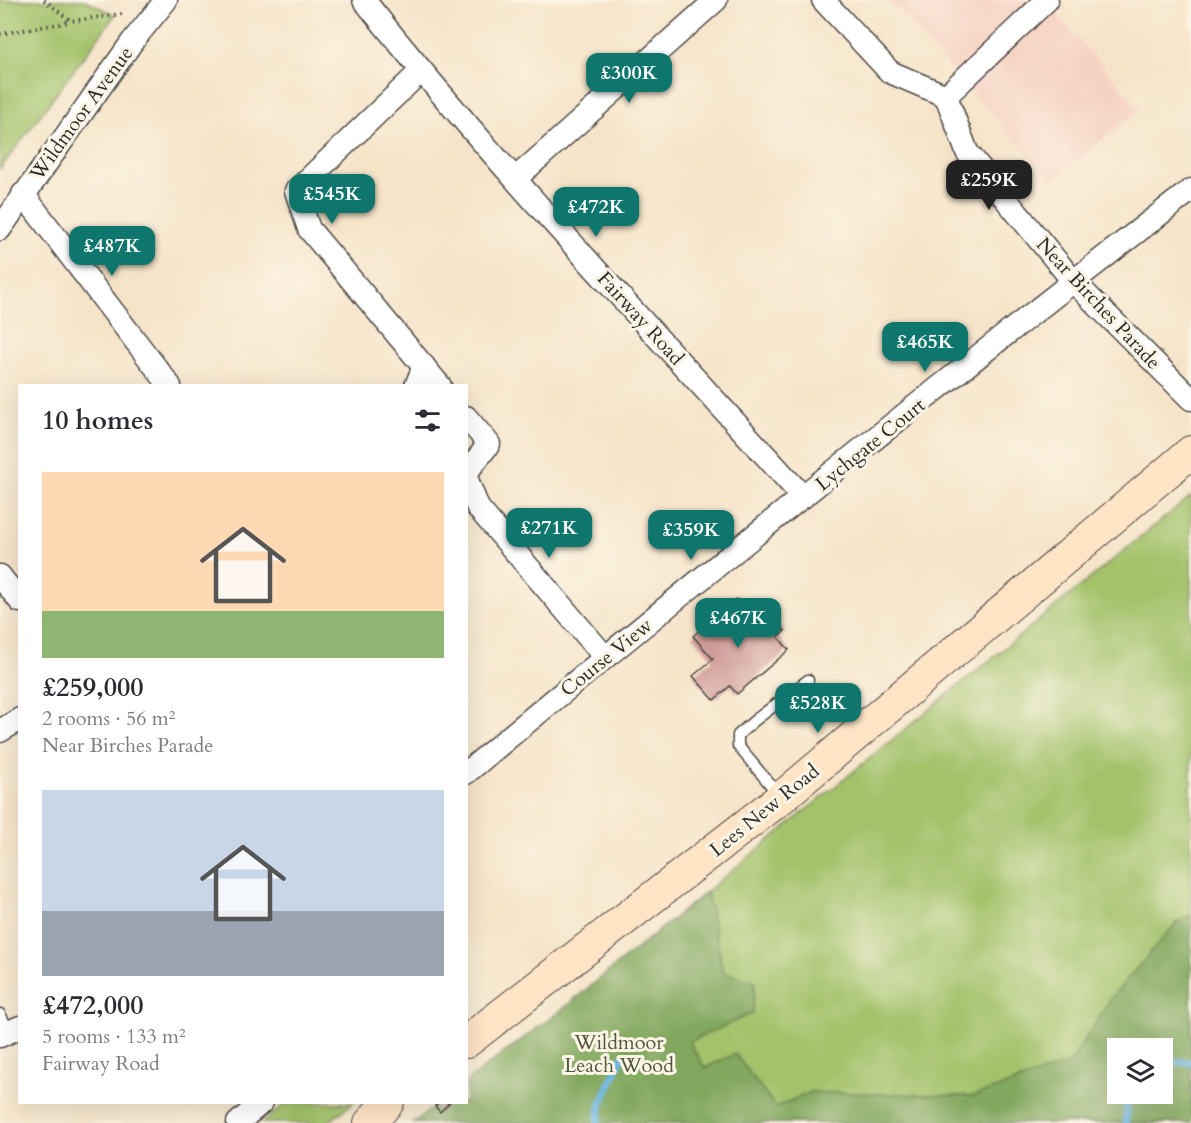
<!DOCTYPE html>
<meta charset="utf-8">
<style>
:root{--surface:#fff;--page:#f2f2f3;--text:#2b2b33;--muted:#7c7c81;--accent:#0f766e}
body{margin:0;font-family:Cardo,serif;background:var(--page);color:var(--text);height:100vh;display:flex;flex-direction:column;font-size:22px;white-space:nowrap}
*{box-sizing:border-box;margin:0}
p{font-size:20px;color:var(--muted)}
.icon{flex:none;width:33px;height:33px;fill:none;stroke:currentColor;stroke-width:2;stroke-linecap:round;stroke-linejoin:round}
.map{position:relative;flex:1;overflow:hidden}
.side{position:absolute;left:18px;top:384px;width:450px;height:720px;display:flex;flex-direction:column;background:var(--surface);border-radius:0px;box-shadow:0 6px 24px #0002}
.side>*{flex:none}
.fabs{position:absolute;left:1107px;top:1038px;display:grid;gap:12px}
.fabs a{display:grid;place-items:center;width:66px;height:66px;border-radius:0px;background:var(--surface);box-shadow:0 6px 24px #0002;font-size:30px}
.price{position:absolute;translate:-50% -51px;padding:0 14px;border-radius:12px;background:var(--accent);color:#fff;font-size:20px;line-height:39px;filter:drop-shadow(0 2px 3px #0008)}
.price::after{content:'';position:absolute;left:50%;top:36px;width:18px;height:14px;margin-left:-9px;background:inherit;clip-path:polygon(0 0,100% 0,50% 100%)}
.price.on{background:#222;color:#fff}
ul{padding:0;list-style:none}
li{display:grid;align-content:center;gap:12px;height:318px;padding:0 24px}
li span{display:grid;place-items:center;height:186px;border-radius:0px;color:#555}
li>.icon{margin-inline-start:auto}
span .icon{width:108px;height:108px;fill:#fffc;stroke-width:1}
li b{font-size:26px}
h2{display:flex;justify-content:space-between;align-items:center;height:72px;padding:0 24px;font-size:26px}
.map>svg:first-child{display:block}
.built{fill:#f6d2c3}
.green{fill:#a3c26a;stroke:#67764a;stroke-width:1.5;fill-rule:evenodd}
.forest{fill:#82a85e;stroke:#566a44;stroke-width:1.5;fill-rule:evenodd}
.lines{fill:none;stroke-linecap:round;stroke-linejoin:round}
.stream{stroke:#6cb7e5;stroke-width:7}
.building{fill:#d09e9a}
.lane-casing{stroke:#494743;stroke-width:13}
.street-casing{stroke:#494743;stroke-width:25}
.secondary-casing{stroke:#494743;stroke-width:34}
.path{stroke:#494743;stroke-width:4;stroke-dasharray:1.5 4.5;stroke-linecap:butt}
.lane{stroke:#fff;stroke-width:10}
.street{stroke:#fff;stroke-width:22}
.secondary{stroke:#ffe4c6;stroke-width:32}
.labels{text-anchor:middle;stroke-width:6;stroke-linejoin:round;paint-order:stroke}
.street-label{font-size:20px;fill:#2b2b2b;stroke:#fcf5e5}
.park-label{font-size:20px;fill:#4f583e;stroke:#fcf5e5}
</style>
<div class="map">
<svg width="1191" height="1123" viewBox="0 0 1191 1123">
<rect width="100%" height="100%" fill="#fcf5e5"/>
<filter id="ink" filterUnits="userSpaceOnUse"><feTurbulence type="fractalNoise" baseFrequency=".0167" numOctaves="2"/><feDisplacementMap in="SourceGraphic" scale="12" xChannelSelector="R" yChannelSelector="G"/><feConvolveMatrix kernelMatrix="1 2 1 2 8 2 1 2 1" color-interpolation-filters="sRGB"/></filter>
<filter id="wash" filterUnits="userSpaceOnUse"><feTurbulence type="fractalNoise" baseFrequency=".008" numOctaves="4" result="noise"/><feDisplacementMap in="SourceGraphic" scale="24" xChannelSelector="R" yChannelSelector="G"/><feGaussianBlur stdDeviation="1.35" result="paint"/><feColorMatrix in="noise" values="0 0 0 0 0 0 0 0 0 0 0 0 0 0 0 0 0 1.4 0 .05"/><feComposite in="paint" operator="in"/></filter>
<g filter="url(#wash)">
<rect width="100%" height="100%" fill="#f6e4c9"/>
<!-- built -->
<path class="built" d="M889 0H1044L1140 109 1052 182Z"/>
<!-- green -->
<path class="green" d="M0 0H85L115 15 0 169Z
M1191 496V1123H413L466 1102 467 1081 560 1011ZM1118 1048H1162V1094H1118Z
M287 1103V1102L353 1103 327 1123H261Z"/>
<!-- forest -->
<path class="forest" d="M707 892 723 972 755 982 753 1013 689 1042 705 1068 735 1054 776 1107 811 1092 974 1096 1070 1063 1112 997 1176 923 1191 915V1123H413L439 1103 466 1102 467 1081 560 1011ZM1118 1048H1162V1094H1118Z"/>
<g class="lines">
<!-- stream -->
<path class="stream" d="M1162 1062H1191
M598 1123 600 1107 622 1057
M1126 1123 1127 1094"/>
</g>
<g id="blocks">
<!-- building -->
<path class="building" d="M736 599 757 624 770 613 785 631 778 637 789 650 737 694 730 686 714 700 693 676 713 659 693 636Z
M439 1102H450L440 1112 435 1106Z"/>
</g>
</g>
<g filter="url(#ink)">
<use href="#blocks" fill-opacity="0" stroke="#494743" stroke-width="1.5"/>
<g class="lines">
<!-- lane casing -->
<g class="lane-casing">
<path id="lane" d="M779 795 738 746V735L754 721 808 680
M0 1014 9 1031"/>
</g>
<!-- street casing -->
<g class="street-casing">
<path id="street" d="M364 0C502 173 655 333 803 497
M823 0 890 72 946 96 967 152 1073 281 1191 399
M421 71 296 191 309 229 440 386
M946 96 1047 0
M515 179 716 0
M23 194 170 386
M0 229 132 42 166 0
M416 386 424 366
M466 417 489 444 466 473
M466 477 478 508 605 657
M0 576 20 601
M0 731 20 719
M466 773C704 574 946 379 1191 190
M0 1036 20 1027
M238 1123 262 1102"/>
</g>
<!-- secondary casing -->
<g class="secondary-casing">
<path id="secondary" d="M466 1042 781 798 1191 452
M370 1123 388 1102"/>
</g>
<!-- path -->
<path class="path" d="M44 0 71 21 122 14
M0 34 70 22"/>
<!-- lane -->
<use href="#lane" class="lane"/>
<!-- street -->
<use href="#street" class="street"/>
<!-- secondary -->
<use href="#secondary" class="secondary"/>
</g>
</g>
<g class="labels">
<!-- street labels -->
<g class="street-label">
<text transform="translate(81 113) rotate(-54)" y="7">Wildmoor Avenue</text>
<text transform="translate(1099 303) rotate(47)" y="7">Near Birches Parade</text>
<text transform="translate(641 318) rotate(48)" y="7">Fairway Road</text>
<text transform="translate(870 444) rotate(-39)" y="7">Lychgate Court</text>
<text transform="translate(606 657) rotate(-39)" y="7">Course View</text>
<text transform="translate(764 810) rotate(-39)" y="7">Lees New Road</text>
</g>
<!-- park labels -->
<g class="park-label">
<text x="619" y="1049">Wildmoor<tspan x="619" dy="23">Leach Wood</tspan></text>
</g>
</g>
</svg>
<div class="fabs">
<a><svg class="icon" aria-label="layers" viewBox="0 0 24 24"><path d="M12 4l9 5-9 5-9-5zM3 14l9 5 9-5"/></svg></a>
</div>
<b class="price" style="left:629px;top:104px">£300K</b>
<b class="price on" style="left:989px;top:211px">£259K</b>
<b class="price" style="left:332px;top:225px">£545K</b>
<b class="price" style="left:596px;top:238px">£472K</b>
<b class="price" style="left:112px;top:277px">£487K</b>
<b class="price" style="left:925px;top:373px">£465K</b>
<b class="price" style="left:549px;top:559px">£271K</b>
<b class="price" style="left:691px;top:561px">£359K</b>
<b class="price" style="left:738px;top:649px">£467K</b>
<b class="price" style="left:818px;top:734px">£528K</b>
<section class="side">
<h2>10 homes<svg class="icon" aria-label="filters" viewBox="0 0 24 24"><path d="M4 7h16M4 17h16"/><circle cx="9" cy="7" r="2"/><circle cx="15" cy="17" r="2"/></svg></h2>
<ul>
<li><span style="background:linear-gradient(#ffd9b3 75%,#8fb573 0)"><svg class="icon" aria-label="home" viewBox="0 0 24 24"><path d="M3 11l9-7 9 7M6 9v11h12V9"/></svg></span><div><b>£259,000</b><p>2 rooms · 56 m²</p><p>Near Birches Parade</p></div></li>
<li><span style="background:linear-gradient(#c9d6e8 65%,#9aa5b1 0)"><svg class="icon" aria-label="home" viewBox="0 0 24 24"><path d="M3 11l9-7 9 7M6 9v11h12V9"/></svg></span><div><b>£472,000</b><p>5 rooms · 133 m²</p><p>Fairway Road</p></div></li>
</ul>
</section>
</div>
